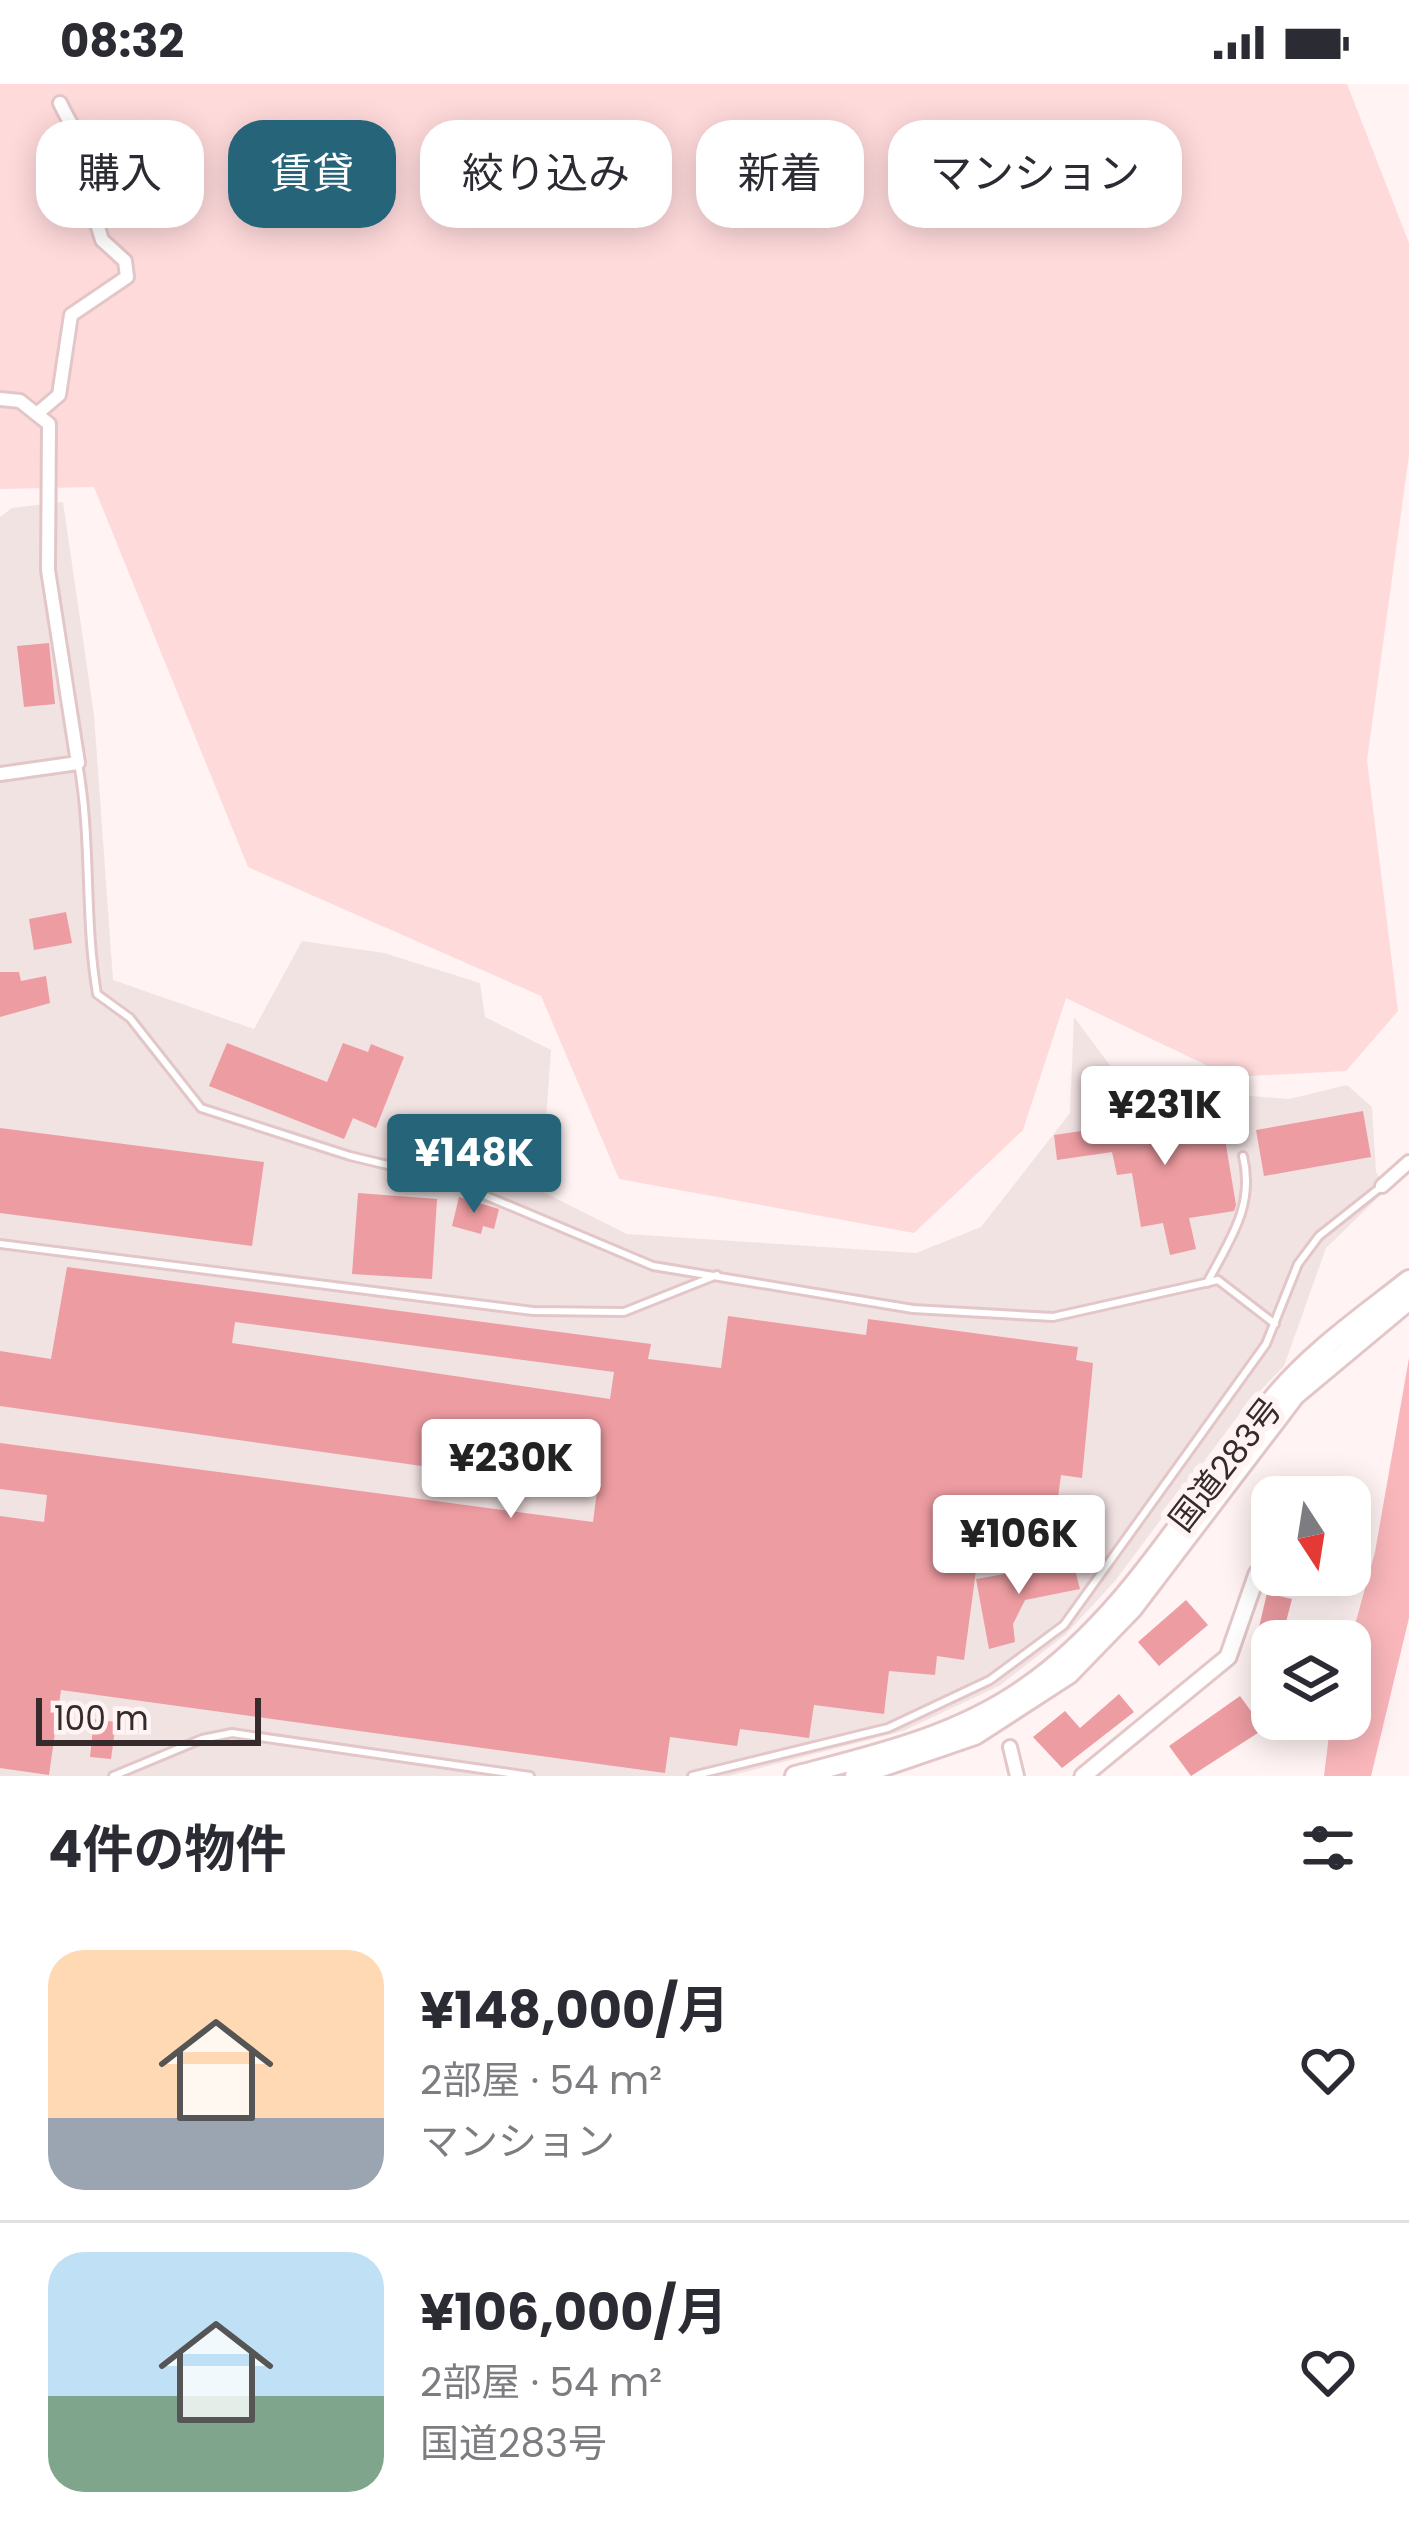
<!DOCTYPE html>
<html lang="ja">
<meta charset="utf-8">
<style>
:root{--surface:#fff;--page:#f2f2f3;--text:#2b2b33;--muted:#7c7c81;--line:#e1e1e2;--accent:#26647a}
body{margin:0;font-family:Poppins,"Noto Sans JP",sans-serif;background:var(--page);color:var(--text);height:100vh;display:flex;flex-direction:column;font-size:45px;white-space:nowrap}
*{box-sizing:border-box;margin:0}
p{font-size:39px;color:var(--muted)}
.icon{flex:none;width:66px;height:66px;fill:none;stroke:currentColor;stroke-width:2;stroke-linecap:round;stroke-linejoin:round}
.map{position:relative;height:1692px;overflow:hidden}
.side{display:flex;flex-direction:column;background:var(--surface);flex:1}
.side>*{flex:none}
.hud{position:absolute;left:36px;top:36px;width:1338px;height:108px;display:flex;gap:24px}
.needle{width:78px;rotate:168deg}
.buttons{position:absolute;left:1251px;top:1392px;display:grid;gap:24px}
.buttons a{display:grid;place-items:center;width:120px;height:120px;border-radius:24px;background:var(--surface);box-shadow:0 6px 30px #0003;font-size:60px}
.scale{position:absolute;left:36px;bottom:30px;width:225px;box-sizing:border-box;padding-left:12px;border:6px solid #362b2c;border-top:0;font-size:33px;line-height:42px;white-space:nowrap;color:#362b2c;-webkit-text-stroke:9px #fff3f3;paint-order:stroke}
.price{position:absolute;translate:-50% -102px;padding:0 27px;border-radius:12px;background:#fff;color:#222;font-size:39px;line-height:78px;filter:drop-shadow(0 3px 6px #0008)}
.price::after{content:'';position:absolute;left:50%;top:72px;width:36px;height:27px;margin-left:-18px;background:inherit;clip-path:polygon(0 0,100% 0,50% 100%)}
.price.active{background:var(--accent);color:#fff}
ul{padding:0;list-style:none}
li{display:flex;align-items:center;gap:36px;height:300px;padding:0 48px}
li+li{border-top:3px solid var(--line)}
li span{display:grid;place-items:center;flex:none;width:336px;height:240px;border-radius:36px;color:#555}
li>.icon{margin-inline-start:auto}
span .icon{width:144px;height:144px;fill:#fffc;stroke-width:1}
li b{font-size:51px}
h2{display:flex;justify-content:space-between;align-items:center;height:144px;padding:0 48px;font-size:51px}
.chip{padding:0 42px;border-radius:36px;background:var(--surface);box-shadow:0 6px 30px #0003;font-size:42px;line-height:108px}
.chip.active{background:var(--accent);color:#fff}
.status{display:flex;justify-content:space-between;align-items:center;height:84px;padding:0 60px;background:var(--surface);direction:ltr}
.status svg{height:33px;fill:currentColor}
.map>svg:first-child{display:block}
.built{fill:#f2e3e3}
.green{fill:#ffdadb}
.water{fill:#fab7bb}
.building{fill:#ed9ca1;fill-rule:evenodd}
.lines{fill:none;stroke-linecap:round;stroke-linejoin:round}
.service-casing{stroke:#e3c6c7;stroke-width:12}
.minor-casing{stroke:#e3c6c7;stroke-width:18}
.tertiary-casing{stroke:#e3c6c7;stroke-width:21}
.trunk-casing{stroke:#e3c6c7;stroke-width:24}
.service{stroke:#fff;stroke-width:6}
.minor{stroke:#fff;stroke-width:12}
.tertiary{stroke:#fff;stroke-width:15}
.trunk{stroke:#fff;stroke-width:18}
.labels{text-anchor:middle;stroke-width:12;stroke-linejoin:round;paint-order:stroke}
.street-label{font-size:33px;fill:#362b2c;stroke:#fff3f3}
</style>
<div class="status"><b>08:32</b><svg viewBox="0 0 49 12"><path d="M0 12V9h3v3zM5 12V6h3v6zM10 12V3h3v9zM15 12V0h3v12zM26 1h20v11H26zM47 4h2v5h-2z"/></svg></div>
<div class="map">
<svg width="1409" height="1692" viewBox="0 0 1409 1692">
<rect width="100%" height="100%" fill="#fff3f3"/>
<!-- built -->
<path class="built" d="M63 418 94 631 113 896 254 945 302 857 384 869 480 899 485 933 551 966 541 1107 627 1150 916 1169 981 1143 1070 1029 1074 933 1115 988 1168 992 1198 1008 1289 1015 1347 1001 1372 1023 1376 1088 1387 1105 1326 1164 1284 1282 1244 1324 1115 1497 1065 1551 999 1602 903 1647 729 1692H0V433L12 424Z"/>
<!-- green -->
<path class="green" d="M0 0H1347L1409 159V371L1367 676 1398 927 1346 987 1231 993 1066 914 1023 1046 914 1149 619 1095 541 912 248 783 94 403 0 405Z"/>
<!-- water -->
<path class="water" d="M1409 1274V1534L1371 1692H1324L1331 1635H1350V1559L1375 1468Z"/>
<!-- building -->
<path class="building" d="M49 559 55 620 24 623 17 562Z
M66 828 72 859 34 866 29 835Z
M0 888H19L21 897 46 892 50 919 0 933Z
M227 959 327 998 343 959 368 968 371 960 404 973 376 1044 353 1034 344 1055 209 1002Z
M1144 1011 1150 1044 1221 1031 1236 1121 1234 1127 1189 1134 1196 1165 1170 1171 1163 1139 1141 1143 1132 1089 1117 1091 1112 1068 1057 1076 1054 1051 1088 1046 1089 1055 1120 1049 1114 1016Z
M1363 1027 1371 1073 1264 1092 1256 1046Z
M0 1044 264 1078 252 1162 0 1129Z
M358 1109 437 1115 432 1195 352 1190Z
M459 1113 499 1125 494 1145 483 1142 481 1150 452 1142Z
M67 1183 651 1260 648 1275 721 1284 728 1232 866 1251 868 1235 1078 1263 1076 1276 1093 1279 1082 1394 1061 1391 1055 1436 984 1427 964 1576 937 1572 935 1591 889 1587 884 1630 814 1621 809 1654 740 1645 737 1662 670 1653 665 1689 61 1606 49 1691 0 1684V1432L44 1438 47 1411 0 1405V1359L593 1438 597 1407 0 1322V1267L51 1275ZM235 1238 614 1288 610 1315 232 1259Z
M1073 1478 1080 1505 1025 1516 1013 1540 1015 1558 989 1565 976 1495Z
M1267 1509 1292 1515 1281 1557 1257 1552Z
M1186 1516 1208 1541 1159 1582 1138 1558Z
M1119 1610 1134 1628 1062 1684 1033 1653 1065 1627 1080 1644Z
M1240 1612 1264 1645 1191 1692 1169 1662Z
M94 1635 116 1638 111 1675 90 1673Z"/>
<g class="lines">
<!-- service casing -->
<g class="service-casing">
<path id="service" d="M78 679C92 756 84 833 97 910L130 934 201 1024 350 1072 446 1095 653 1182 913 1225 1053 1233 1218 1196 1275 1240
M0 1160 533 1227 624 1228 717 1191
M1207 1199C1230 1155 1255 1122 1243 1072
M113 1692 202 1655 232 1649 530 1692
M692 1692 888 1644 990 1596 1064 1541 1266 1260 1298 1180 1319 1152 1382 1102"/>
</g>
<!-- minor casing -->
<g class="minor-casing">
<path id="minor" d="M0 315 20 317 49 340 48 486 78 679 0 690
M39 328 59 311 71 231 127 193 125 177 102 156 93 127 104 117 148 102 141 78C89 61 87 74 60 19
M1382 1102 1409 1078
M1010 1663 1017 1692"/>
</g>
<!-- tertiary casing -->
<g class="tertiary-casing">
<path id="tertiary" d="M1083 1692 1228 1573 1257 1490 1296 1498"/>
</g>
<!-- trunk casing -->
<g class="trunk-casing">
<path id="trunk" d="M795 1692C875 1671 955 1653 1024 1605 1129 1533 1193 1413 1272 1316 1310 1269 1362 1233 1409 1196
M855 1692 975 1651 1069 1590 1132 1525 1295 1311 1409 1216"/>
</g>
<!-- service -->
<use href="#service" class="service"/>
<!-- minor -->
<use href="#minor" class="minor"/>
<!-- tertiary -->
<use href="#tertiary" class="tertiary"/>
<!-- trunk -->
<use href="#trunk" class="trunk"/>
</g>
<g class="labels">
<!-- street labels -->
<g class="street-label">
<text transform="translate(1225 1380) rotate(-52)" y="12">国道283号</text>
</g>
</g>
</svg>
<div class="buttons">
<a><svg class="needle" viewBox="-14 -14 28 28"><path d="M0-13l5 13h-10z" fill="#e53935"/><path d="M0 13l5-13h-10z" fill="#7c7c81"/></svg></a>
<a><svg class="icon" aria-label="layers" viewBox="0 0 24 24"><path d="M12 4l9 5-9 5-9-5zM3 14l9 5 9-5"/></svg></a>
</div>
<div class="scale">100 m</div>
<b class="price" style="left:1165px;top:1084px">¥231K</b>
<b class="price active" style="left:474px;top:1132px">¥148K</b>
<b class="price" style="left:511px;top:1437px">¥230K</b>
<b class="price" style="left:1019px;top:1513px">¥106K</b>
<div class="hud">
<a class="chip">購入</a>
<a class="chip active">賃貸</a>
<a class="chip">絞り込み</a>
<a class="chip">新着</a>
<a class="chip">マンション</a>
</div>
</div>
<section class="side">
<h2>4件の物件<svg class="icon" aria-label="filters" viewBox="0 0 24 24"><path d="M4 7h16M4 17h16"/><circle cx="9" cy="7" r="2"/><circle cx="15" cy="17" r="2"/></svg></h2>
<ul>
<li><span style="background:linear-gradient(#ffd9b3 70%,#9aa5b1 0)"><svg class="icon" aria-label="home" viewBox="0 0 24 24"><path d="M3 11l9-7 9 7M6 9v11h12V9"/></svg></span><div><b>¥148,000/月</b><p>2部屋 · 54 m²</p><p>マンション</p></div><svg class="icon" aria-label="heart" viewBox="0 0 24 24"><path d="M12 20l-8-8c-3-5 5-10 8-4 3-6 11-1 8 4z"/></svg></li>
<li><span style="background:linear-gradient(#bfe0f5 60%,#7fa58c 0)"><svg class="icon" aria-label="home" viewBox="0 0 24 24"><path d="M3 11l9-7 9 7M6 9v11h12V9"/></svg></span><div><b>¥106,000/月</b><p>2部屋 · 54 m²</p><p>国道283号</p></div><svg class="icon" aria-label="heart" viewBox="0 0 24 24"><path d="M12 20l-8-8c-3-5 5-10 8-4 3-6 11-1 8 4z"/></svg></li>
</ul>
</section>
